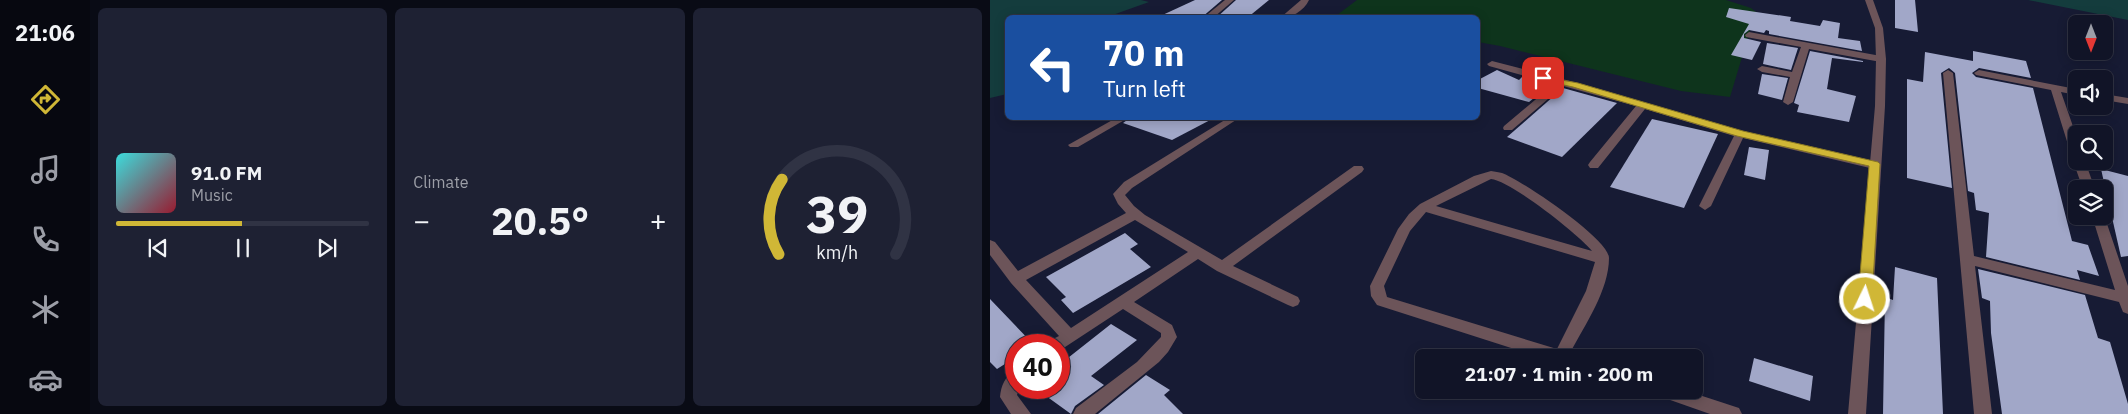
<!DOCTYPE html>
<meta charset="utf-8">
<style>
body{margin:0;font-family:"IBM Plex Sans",sans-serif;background:#1e2133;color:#f1f3f6;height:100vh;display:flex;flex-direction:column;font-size:19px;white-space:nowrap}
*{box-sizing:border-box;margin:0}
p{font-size:16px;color:#9c9ea7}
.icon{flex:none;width:28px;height:28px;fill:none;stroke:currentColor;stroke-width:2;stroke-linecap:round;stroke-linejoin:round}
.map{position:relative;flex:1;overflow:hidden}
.drawer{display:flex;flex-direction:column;gap:8px;padding:8px;background:#090b15;width:900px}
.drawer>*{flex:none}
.guide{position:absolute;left:15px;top:15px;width:475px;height:105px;border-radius:8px;box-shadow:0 2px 12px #0003,0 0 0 1px #303344;background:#1a4fa0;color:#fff;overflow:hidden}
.needle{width:32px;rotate:180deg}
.tools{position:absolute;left:1078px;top:15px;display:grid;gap:10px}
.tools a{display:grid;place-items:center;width:45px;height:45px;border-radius:8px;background:#111427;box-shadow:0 2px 12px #0003,0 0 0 1px #303344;font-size:25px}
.speed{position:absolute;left:15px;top:334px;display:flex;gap:10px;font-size:25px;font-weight:700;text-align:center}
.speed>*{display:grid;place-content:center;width:65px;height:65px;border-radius:50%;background:#111427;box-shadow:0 2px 12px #0003,0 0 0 1px #303344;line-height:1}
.speed .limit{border:8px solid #d22;background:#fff;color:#111}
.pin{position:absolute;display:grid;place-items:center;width:42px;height:42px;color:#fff;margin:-21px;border-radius:10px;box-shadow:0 2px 8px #0006}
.me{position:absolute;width:55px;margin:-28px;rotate:4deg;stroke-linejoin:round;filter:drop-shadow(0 0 4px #0008)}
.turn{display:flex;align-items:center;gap:18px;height:105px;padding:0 15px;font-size:22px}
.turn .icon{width:65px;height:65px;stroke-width:2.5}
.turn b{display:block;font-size:35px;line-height:42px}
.big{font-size:38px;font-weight:800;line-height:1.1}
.drawer .card{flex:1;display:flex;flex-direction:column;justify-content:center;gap:8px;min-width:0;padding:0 18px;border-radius:8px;background:#1e2133}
.drawer .dial{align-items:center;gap:0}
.dial svg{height:130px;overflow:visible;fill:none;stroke:#303344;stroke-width:7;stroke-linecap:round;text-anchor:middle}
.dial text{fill:#f1f3f6;stroke:none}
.song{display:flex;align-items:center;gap:15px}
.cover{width:60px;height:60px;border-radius:8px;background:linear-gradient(135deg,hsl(180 70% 55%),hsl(350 70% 35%))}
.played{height:5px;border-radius:2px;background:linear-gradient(90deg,#d0b736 50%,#303344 50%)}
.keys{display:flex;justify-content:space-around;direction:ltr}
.heat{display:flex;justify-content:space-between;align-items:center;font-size:28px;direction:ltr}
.drawer .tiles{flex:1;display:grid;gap:8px;grid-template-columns:repeat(3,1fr)}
.trip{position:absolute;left:425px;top:349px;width:288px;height:50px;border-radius:8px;background:#111427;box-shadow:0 2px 12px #0003,0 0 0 1px #303344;font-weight:800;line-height:50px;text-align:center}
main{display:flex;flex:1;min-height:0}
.menu{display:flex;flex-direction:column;width:90px;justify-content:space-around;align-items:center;background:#070810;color:#9c9ea7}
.menu .icon{width:35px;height:35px}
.menu .on{color:#d0b736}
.menu b{font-size:22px;color:#f1f3f6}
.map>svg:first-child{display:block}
</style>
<main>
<nav class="menu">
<b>21:06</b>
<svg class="icon on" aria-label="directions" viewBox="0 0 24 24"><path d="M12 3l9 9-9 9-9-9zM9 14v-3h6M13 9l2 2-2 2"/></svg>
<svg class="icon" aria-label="music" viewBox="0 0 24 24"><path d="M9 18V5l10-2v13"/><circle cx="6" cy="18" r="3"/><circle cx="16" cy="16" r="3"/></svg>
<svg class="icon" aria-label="phone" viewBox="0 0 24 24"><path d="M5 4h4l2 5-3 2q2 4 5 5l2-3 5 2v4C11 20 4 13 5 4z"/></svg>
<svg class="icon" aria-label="climate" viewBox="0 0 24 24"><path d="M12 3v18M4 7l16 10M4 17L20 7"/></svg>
<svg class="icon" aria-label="car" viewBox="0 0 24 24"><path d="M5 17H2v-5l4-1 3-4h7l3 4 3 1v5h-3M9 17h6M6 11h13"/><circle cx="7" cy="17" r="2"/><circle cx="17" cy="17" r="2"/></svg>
</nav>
<section class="drawer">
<div class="tiles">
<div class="card">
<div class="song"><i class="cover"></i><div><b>91.0 FM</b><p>Music</p></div></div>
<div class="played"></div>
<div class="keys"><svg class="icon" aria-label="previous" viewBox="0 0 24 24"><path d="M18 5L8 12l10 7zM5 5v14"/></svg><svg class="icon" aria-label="pause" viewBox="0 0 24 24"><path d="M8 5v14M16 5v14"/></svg><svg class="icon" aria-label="next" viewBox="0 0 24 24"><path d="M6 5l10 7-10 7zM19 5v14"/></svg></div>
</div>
<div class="card"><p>Climate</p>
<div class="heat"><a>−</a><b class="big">20.5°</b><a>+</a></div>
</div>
<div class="card dial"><svg viewBox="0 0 100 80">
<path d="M14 69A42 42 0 1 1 86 69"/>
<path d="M14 69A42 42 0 0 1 16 23" stroke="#d0b736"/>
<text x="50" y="56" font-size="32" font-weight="700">39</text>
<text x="50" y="72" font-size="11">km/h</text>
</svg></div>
</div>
</section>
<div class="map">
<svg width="1138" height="414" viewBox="0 0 1138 414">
<rect width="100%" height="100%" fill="#171b34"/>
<path fill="#0e341c" d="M367 0H736L761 8 770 15 762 24 740 97 691 91 510 46 488 42V18H343Z"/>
<g fill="#143c3d">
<path d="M0 0H151L159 2 117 17 18 18 17 94 0 98Z"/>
<path d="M1038 0H1138V20Z"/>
</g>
<g fill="#a1a7c8">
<path d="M205 0H232L211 18H166Z"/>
<path d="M246 0H279L257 18H226Z"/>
<path d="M905 0H925L928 32 905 28Z"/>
<path d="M739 8 801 17 800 21 830 26 833 20 850 23 848 38 870 41 872 51 779 34V31L776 30 774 33 759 30 754 34V38L771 42 762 60 741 55 759 24 736 17Z"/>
<path d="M777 43 808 48 801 70 773 64Z"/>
<path d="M820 51 873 61V62L842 58 837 89 866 96 859 122 807 112 809 105 804 103Z"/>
<path d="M983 51 1036 61 1041 78 989 68 982 73 986 77 1043 88 1082 241 1098 245 1109 276 1087 270 1090 280 996 257 999 213 986 210 984 193 978 191 965 73 959 68 951 73 962 188 917 178V79L933 82 935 52 983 61Z"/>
<path d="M507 70 529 80 532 77 560 85 539 102 488 88V80Z"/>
<path d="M772 74 798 78 792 100 768 94Z"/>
<path d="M573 88 627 103 572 157 517 137Z"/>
<path d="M140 118H224L182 140 133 123Z"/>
<path d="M662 119 728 134 694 208 620 187Z"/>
<path d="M759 147 779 150 775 180 754 175Z"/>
<path d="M1111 169 1138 176V256L1131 257Z"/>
<path d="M135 233 148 244 140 249 161 267 83 313 71 300 76 297 56 277Z"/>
<path d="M905 267 947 278 953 414H893L895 297 903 300Z"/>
<path d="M988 269 1095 295 1108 338 1120 342 1138 404V414H1012L1001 333 1000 301 992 298Z"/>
<path d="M0 299 44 345H26V357L7 369 0 362Z"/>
<path d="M121 324 147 340 101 376 114 385 85 406 81 414 45 388H69V365Z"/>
<path d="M764 358 823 376 820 401 759 381Z"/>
<path d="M156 375 180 390 174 395 193 414H108Z"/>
</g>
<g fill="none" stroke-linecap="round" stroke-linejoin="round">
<g fill="#6c5459" fill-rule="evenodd">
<path d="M235 0H244L223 18H213Z"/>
<path d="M311 0H319C314 11 301 18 290 18Z"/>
<path d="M759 32 891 56 896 59 891 62 819 49 803 102 798 105 793 102 800 77 772 72 767 69 772 66 802 72 811 47 756 37 755 35Z"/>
<path d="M502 61 588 83 753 131 884 161 890 165 884 169 753 138 721 206 715 210 709 206 744 136 655 109 608 168H600L598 165 600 162 646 106 573 86 522 130H514L513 128 514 126 564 84 499 66 497 64Z"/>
<path d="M958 70 963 73 984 256 1125 290 1102 216 1114 215 1138 286V314L1133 312 1129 302 985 266 1002 414H984L953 73Z"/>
<path d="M989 70 1086 89V95L1071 92 1086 135V154L1080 151 1061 90 986 75 984 73Z"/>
<path d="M1114 94 1138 98V104L1114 100Z"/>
<path d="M126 118H138L88 147H80L78 145Z"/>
<path d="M238 118H249L142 188 135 195 144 206 155 215 232 260 364 166H372L374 169 372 172 243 266 308 297 310 301 308 305 303 307 298 305 227 271 208 259 144 302 182 325 187 337 178 352 169 362 105 414H83L86 408 147 362 171 337V333L133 309 69 351V345H59L61 340 69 336 21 283 0 255V240L5 242 28 271 136 213 128 204 123 194 134 182ZM145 220 198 252 81 328 36 280Z"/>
<path d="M1086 158V161H1095L1105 189H1093L1083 161Z"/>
<path d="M501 171C505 172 509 172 512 173 531 180 619 239 619 258 619 290 595 325 580 353L583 358H552L387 305 381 296 380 286 408 229 419 214 430 204 484 176ZM501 179C521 181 589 235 602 251L446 206ZM436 212 605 262 596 291 567 349 397 297 394 286 420 231Z"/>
<path d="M26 371V388H29L27 395 41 414H21L10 397C11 386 15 375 26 371Z"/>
<path d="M664 390H694L749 408 752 414H720L666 395Z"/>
</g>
<path fill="#6c5459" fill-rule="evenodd" d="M875 0H883L893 28 896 59 895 106 876 414H858L885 106 886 59 885 28Z"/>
</g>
<path fill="#d0b736" stroke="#877723" d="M550 76 588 83 753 131 888 162 890 164 882 299 880 303 875 304 870 303 868 299 879 166 747 136 583 87 550 80Z"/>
</svg>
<div class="tools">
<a><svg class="needle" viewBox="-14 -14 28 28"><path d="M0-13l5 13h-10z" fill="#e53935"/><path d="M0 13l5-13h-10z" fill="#9c9ea7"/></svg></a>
<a><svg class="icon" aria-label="sound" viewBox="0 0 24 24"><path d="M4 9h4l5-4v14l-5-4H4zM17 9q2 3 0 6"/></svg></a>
<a><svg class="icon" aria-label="search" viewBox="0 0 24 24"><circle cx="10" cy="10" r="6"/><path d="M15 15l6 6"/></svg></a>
<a><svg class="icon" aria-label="layers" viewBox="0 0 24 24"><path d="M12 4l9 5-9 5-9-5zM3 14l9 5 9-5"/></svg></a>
</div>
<div class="speed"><div class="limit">40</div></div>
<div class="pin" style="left:553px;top:78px;background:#d93025"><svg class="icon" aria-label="arrive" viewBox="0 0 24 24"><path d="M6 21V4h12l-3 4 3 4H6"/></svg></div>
<svg class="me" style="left:875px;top:299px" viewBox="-20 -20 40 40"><circle r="17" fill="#d0b736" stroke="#fff" stroke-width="3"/><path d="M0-11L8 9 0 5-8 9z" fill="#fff"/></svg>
<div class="trip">21:07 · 1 min · 200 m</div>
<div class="guide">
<div class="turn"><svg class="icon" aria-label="left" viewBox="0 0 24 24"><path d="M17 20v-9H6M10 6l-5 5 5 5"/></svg><div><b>70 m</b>Turn left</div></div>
</div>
</div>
</main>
